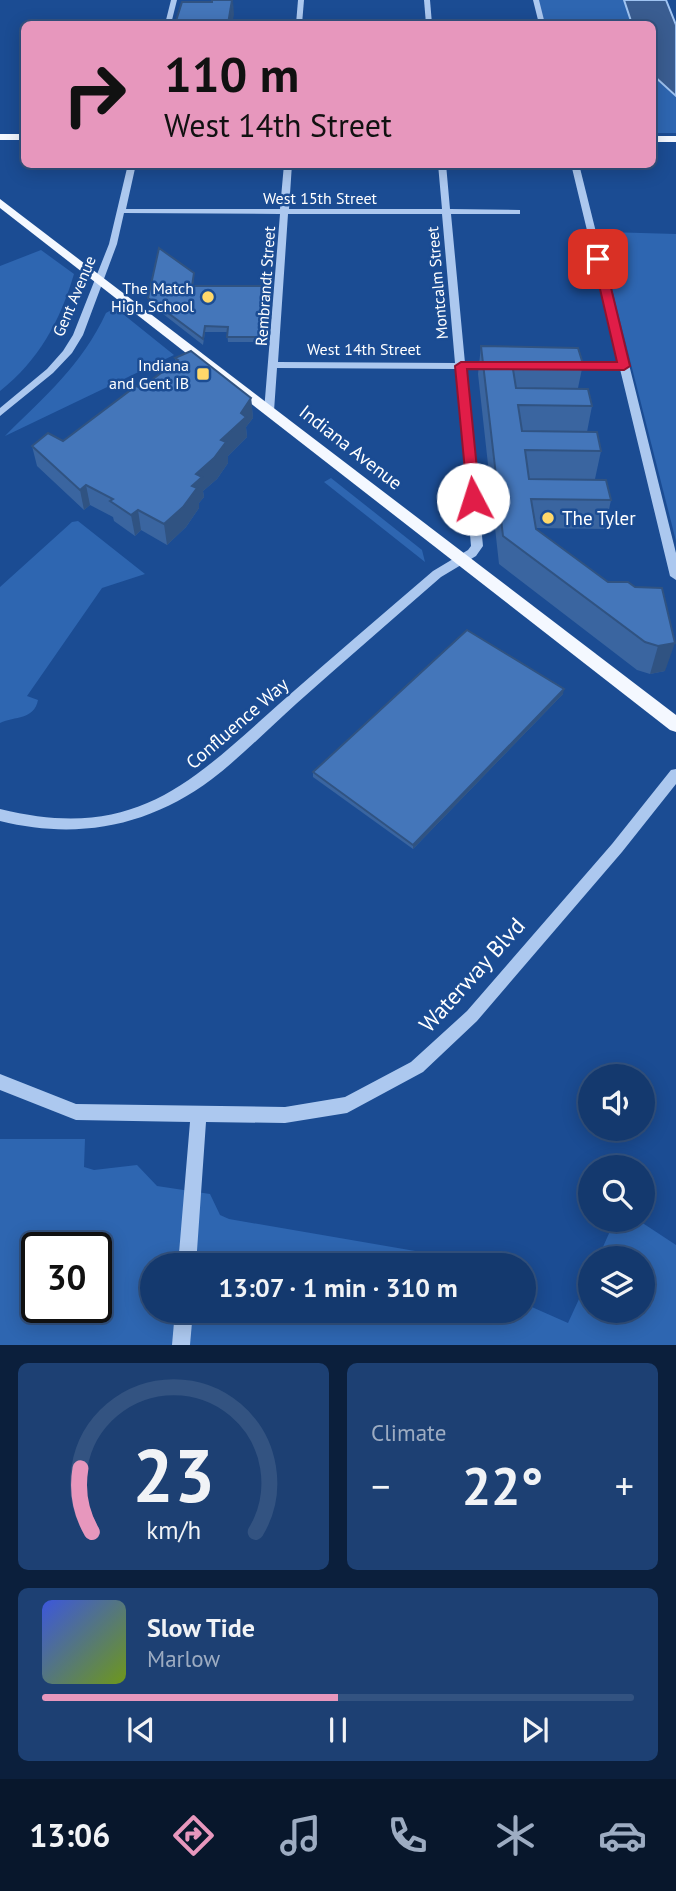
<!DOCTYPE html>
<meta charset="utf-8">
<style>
body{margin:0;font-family:"PT Sans",sans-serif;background:#1d4073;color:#f1f3f6;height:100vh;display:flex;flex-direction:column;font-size:26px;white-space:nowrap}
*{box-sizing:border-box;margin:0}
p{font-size:23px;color:#9dacc2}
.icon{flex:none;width:38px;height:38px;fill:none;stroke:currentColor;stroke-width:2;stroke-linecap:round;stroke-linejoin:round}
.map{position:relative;height:1345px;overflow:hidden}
.details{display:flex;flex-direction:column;gap:18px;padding:18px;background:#0b1f3c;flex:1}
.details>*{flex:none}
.top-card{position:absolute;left:21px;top:21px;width:635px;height:147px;border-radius:10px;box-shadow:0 4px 18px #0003,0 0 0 2px #335381;background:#e797bd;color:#111;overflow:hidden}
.controls{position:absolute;left:578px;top:1064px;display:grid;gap:14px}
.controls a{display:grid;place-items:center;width:77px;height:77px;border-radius:50%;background:#14396e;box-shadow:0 4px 18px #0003,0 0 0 2px #335381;font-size:35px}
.speed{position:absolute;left:21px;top:1232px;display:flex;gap:14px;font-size:35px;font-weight:700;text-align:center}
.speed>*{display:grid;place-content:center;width:91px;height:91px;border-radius:50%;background:#14396e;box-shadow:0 4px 18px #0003,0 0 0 2px #335381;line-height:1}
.speed .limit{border:4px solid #111;border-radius:10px;background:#fff;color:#111}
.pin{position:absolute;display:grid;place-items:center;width:60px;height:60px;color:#fff;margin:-30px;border-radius:14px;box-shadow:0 4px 10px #0006}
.me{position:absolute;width:77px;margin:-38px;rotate:355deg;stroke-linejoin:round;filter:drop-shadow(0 0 5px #0008)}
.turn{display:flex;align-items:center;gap:24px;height:147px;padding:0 28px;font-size:32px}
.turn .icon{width:91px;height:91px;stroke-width:2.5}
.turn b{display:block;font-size:49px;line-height:60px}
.big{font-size:52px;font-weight:700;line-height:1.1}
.details .tile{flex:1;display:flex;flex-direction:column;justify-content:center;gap:10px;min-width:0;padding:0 24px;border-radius:10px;background:#1d4073}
.details .dial{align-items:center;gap:0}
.dial svg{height:182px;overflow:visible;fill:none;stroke:#335381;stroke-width:7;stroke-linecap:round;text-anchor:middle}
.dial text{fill:#f1f3f6;stroke:none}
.song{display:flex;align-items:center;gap:21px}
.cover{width:84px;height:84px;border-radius:10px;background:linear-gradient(135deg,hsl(230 70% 55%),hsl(80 70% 35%))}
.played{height:7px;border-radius:4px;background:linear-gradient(90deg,#e797bd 50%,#335381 50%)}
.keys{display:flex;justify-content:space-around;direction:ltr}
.heat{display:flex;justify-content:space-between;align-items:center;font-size:38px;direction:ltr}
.details .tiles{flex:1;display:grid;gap:18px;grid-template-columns:1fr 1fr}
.tile:last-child{grid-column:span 2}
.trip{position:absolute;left:140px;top:1253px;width:396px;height:70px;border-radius:35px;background:#14396e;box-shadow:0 4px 18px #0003,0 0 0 2px #335381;font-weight:700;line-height:70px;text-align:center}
.dock{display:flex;height:112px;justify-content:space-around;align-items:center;background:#08172c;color:#9dacc2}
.dock .icon{width:49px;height:49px}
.dock .active{color:#e797bd}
.dock b{font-size:32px;color:#f1f3f6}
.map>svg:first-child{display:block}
</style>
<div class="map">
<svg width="676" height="1345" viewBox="0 0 676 1345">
<rect width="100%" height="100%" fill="#1b4c93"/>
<g fill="#2e66b1" fill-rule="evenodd">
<path d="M538 0H624L632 24H544Z"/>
<path d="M653 76 676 96V133H653Z"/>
<path d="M607 232 676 234V541L598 234Z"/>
<path d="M41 250 74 274C60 321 39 360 0 391V266Z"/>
<path d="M113 309 118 310 174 355 5 436C45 396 82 365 106 313Z"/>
<path d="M331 478 422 550 425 562 324 482Z"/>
<path d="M78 521 145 574 102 588 27 696 38 700C34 720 15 716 0 723V587L72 522Z"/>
<path d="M0 1139H85L84 1167 94 1170 137 1165 157 1186 210 1194 220 1215 229 1219 421 1252 439 1265H152V1311H500L505 1314 523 1311 525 1304 568 1323 590 1275V1311H642V1258H598L615 1220H638L676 1245V1345H0ZM37 1248H96V1307H37Z"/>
</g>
<path fill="#3a5d91" stroke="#9fc3f1" stroke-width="2" d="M624 0H666L676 25V96L653 75V24H632Z"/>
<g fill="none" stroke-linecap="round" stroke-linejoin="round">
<g fill="#acc8ef" fill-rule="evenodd">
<path d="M171 0H177L171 24H165Z"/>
<path d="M298 0H304L302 24H296Z"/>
<path d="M424 0H430L432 24H426Z"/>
<path d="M533 0H539L545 24H539Z"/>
<path d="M128 164H136L126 209H280L284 164H292L289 209H442L438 164H446L450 209 520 210V214H451L465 363H494L499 366 494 369H466L483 546 476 556 441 577C393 619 344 661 296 704 268 729 242 756 212 779 148 827 77 840 0 821V809C138 843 192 781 287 697 335 655 384 613 433 571L468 550 471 546 456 369 277 368 274 411 269 414 264 411 280 214 124 213 117 244 83 335 72 353 53 373 0 416V408L47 369 63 351 73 335 109 244ZM288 214H442L455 363 278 362Z"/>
<path d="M571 164H579L676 553V580L670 576 620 369H568L563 366 568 363H619Z"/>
<path d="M676 769V784L622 852 477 1021 423 1072 347 1113 285 1123 206 1122 196 1265H178L190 1122 76 1120 0 1090V1074L76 1104 285 1107 345 1097 411 1062 467 1011 612 844 671 770Z"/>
<path d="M175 1311H193L190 1345H172Z"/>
</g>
<g fill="#f4f8ff" fill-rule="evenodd">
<rect x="0" y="134" width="24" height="6"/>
<rect x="653" y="136" width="23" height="6"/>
<path d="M0 199 676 715V732L670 730 0 208Z"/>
</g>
</g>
<g fill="#3a65a0">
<path d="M194 273 193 286 266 291 259 342H228L227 332H205L203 345 149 303 148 298Z"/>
<path d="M481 346 583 364 578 388 592 406 587 432 601 451 595 479 611 500 605 529 536 528V529L608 582 635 587 662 588 665 671 650 674 637 670 499 564 478 374Z"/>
<path d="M175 358 251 398 253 418 246 427 247 437 228 456V463L217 479 203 491 204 497 199 503V508L186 527 167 545 141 530 135 536 114 521 113 517 90 505 84 510 37 466 32 446 63 441 141 388 176 362Z"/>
<path d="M563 694 413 849 313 777V772Z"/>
</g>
<g fill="#305382">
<path d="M233 0 234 15 232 24H228Z"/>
<path d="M266 286V291L259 342V337Z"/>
<path d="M251 398 253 418 246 427 247 437 228 456V463L217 479 203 491 204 497 199 503V508L186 527 167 545 164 524 192 486 196 474Z"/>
<path d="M86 485 90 505 84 510 80 490Z"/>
<path d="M138 510 141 530 135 536 131 515Z"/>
<path d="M675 643 665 671 650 674 658 646Z"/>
<path d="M564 689 563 694 413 849V845Z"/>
</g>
<g fill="#4476ba" stroke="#305382" stroke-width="2">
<path d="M212 0H232L228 24H175L182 2H212Z"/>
<path d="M159 248 194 273 192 286H266L259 337H227L228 327 205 326 203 339 148 298Z"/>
<path d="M481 346 578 348 583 364 512 363 516 388 588 389 592 406 518 405 522 431 597 432 601 451 525 450 529 479 606 480 611 500 531 499 536 529 608 582H628L635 587 662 588 675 643 658 646 645 642 503 536Z"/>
<path d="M191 351 251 398 241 413 246 417 221 440 226 442 214 458 196 474 202 477 192 486 197 488 183 507 164 524 138 510 131 515 110 501 113 499 86 485 80 490 32 446 48 433 63 441 136 386 141 388 178 360 175 358Z"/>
<path d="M467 630 564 689 413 845 313 772Z"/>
</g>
<path fill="#e11d48" stroke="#92132f" stroke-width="2" d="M598 256 604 259 630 366 624 370 467 369 480 499 478 502H468L455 366 461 362H617L593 259Z"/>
<g fill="#ffd86a" stroke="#1b4c93" stroke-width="2.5">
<circle cx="208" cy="297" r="7"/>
<rect x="196" y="367" width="14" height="14" rx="3.5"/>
<circle cx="548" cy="518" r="7"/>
</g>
<g text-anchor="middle" stroke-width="5" stroke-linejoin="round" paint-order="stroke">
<g font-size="16" fill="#fff" stroke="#1b4c93">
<text x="320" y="204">West 15th Street</text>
<text transform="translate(437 283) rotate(-95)" y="6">Montcalm Street</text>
<text transform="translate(265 286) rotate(-86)" y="6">Rembrandt Street</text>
<text transform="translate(74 296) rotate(-67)" y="6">Gent Avenue</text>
<text x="364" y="355">West 14th Street</text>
</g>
<g font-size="16" fill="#fff" stroke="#1b4c93" text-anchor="end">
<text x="194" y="294">The Match<tspan x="194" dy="18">High School</tspan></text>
<text x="189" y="371">Indiana<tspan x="189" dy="18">and Gent IB</tspan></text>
</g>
<g font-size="19" fill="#fff" stroke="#1b4c93">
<text transform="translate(351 447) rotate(38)" y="7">Indiana Avenue</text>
<text transform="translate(237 723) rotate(-41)" y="7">Confluence Way</text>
</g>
<g font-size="19" fill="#fff" stroke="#1b4c93" text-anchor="start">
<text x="562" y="525">The Tyler</text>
</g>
<g font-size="23" fill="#fff" stroke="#1b4c93">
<text transform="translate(472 975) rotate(-48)" y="8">Waterway Blvd</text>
</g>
</g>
</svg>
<div class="controls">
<a><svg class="icon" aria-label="sound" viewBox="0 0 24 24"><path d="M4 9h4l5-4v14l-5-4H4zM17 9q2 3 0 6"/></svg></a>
<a><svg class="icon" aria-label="search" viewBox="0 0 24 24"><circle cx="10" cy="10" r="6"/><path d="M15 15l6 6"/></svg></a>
<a><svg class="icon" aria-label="layers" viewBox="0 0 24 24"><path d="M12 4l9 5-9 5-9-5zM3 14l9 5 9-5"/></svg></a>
</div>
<div class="speed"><div class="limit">30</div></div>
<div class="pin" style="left:598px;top:259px;background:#d93025"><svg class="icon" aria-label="arrive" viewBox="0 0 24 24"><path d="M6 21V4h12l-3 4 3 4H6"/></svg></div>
<svg class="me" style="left:473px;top:499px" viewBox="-20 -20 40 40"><circle r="19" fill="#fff"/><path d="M0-13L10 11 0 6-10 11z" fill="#e11d48"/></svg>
<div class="trip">13:07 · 1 min · 310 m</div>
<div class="top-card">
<div class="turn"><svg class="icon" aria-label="right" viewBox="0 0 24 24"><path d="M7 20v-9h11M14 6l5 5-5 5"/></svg><div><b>110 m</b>West 14th Street</div></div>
</div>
</div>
<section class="details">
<div class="tiles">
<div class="tile dial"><svg viewBox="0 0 100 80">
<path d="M14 69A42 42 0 1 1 86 69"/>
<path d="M14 69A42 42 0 0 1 9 41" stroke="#e797bd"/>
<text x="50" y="56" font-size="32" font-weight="700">23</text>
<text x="50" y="72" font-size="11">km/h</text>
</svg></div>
<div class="tile"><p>Climate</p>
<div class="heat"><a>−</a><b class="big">22°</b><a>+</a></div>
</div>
<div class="tile">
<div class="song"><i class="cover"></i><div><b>Slow Tide</b><p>Marlow</p></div></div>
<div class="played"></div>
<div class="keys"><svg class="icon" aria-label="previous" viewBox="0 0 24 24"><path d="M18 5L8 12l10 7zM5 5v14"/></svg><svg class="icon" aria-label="pause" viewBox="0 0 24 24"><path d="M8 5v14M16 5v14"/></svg><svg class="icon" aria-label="next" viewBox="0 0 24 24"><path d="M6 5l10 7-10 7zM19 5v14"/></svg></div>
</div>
</div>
</section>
<nav class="dock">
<b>13:06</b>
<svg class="icon active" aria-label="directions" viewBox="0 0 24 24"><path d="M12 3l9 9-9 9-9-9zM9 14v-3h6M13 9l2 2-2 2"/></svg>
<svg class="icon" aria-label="music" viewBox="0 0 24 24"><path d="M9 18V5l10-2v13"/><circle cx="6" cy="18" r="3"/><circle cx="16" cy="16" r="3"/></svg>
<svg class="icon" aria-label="phone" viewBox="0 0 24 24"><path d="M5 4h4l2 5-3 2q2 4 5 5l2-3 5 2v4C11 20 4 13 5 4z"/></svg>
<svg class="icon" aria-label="climate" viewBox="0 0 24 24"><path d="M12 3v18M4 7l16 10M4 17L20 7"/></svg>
<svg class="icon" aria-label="car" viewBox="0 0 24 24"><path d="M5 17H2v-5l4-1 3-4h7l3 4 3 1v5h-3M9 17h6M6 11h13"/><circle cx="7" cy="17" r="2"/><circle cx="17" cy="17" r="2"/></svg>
</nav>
